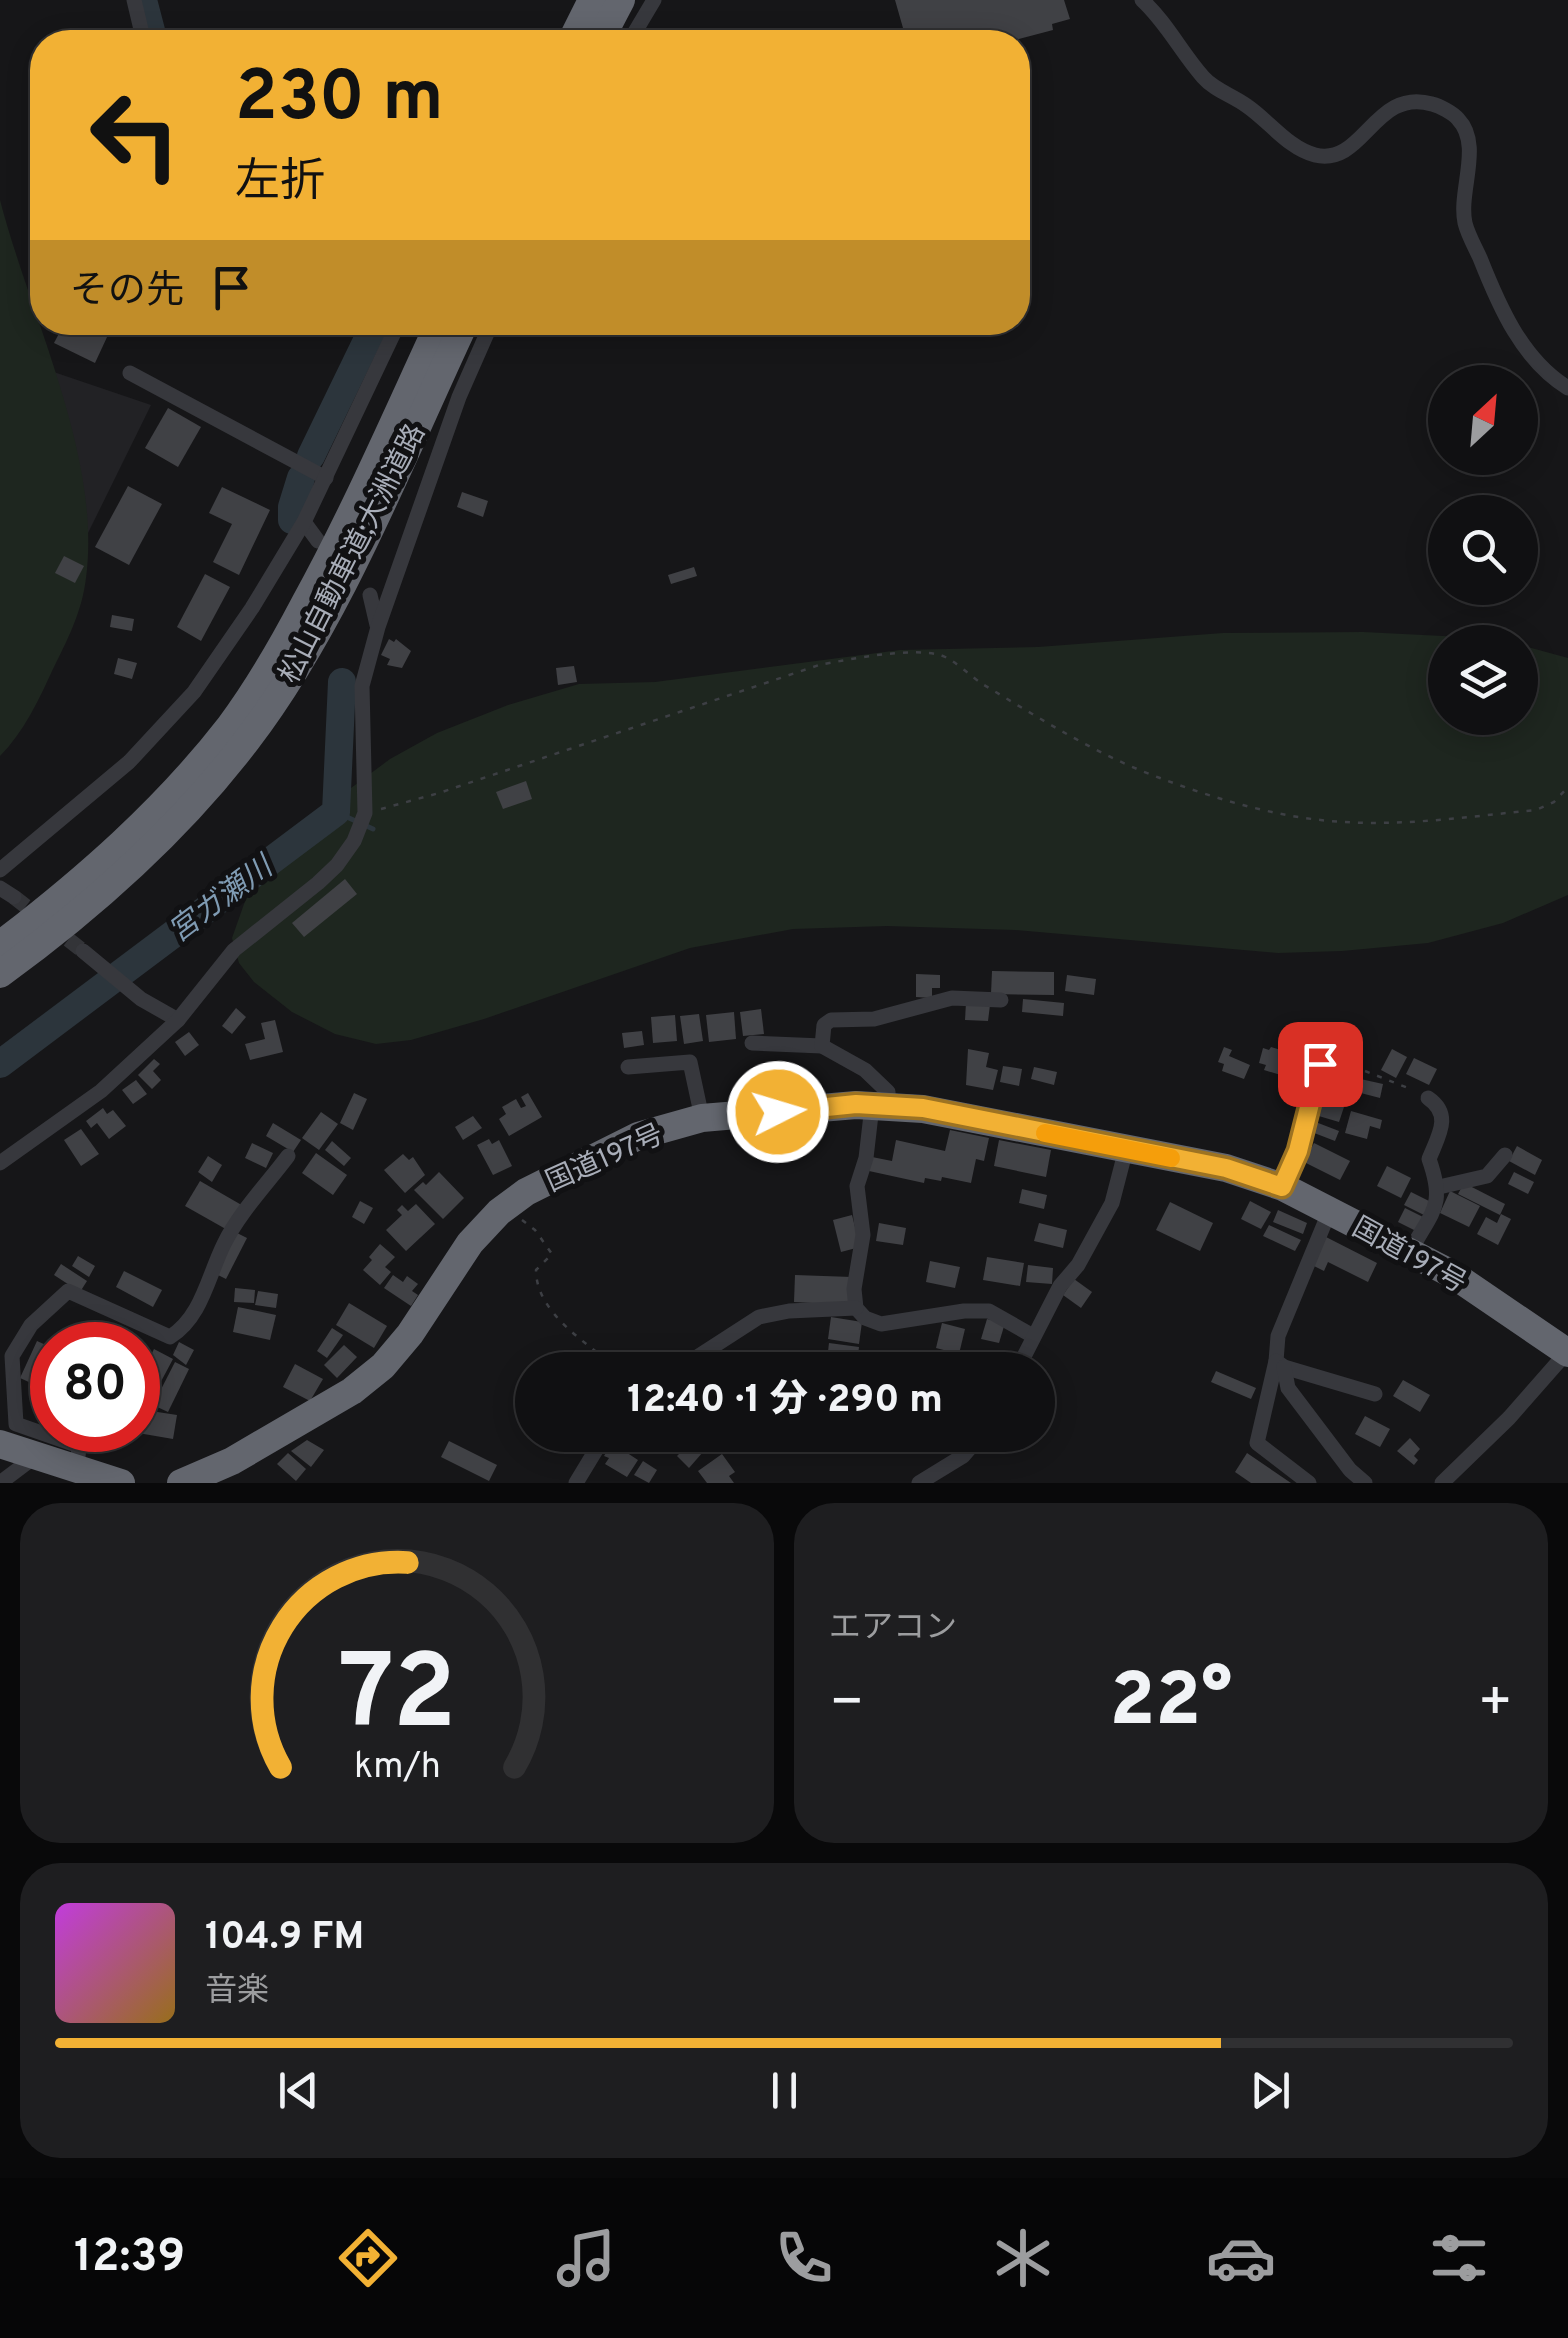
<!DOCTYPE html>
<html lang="ja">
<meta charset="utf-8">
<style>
body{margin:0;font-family:Overpass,"Noto Sans JP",sans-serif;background:#1e1e20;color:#f1f3f6;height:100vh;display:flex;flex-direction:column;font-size:38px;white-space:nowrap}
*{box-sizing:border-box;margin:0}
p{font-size:32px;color:#9c9d9f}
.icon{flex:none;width:55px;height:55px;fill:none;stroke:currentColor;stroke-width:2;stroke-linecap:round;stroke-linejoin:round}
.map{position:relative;height:1483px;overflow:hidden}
.details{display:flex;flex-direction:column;gap:20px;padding:20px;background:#09090a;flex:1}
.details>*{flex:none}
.hud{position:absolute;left:30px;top:30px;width:1000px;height:305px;border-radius:40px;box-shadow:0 5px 25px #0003,0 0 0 2px #303032;background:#f2b134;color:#111;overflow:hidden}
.needle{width:65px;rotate:26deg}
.buttons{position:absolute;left:1428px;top:365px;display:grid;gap:20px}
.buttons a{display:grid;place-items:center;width:110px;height:110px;border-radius:50%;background:#101012;box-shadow:0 5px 25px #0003,0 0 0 2px #303032;font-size:50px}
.speed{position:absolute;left:30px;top:1322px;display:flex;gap:20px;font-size:50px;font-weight:700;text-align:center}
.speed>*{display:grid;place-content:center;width:130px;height:130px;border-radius:50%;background:#101012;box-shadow:0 5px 25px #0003,0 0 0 2px #303032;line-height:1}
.speed .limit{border:15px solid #d22;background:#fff;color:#111}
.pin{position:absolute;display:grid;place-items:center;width:85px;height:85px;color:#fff;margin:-42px;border-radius:20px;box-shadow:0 5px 15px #0006}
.me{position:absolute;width:110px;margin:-55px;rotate:85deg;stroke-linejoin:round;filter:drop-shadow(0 0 8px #0008)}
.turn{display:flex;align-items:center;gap:35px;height:210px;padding:0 40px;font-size:45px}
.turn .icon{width:130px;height:130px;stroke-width:2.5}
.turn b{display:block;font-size:70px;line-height:85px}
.then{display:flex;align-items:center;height:95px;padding:0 40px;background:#0003;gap:20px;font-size:38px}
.big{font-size:75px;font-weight:800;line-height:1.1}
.details .widget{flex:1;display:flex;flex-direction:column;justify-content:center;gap:15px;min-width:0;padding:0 35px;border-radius:40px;background:#1e1e20}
.details .dial{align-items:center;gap:0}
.dial svg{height:260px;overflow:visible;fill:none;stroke:#303032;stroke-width:7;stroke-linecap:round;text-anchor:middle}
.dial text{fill:#f1f3f6;stroke:none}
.song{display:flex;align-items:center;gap:30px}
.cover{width:120px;height:120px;border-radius:15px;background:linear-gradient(135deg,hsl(290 70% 55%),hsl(40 70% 35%))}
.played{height:10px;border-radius:5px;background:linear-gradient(90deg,#f2b134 80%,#303032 80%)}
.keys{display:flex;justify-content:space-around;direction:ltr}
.heat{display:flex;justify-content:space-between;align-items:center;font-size:55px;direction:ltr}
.details .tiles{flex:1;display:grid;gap:20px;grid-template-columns:1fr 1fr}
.widget:last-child{grid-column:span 2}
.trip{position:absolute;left:515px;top:1352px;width:540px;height:100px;border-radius:50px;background:#101012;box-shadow:0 5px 25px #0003,0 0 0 2px #303032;font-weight:800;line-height:100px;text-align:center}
.tabs{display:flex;height:160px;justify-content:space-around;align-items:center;background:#060607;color:#9c9d9f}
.tabs .icon{width:70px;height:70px}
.tabs .active{color:#f2b134}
.tabs b{font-size:45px;color:#f1f3f6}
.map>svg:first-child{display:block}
</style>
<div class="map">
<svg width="1568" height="1483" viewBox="0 0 1568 1483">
<rect width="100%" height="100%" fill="#161618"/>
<path fill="#222225" d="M39 367 151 405 56 598 0 449Z"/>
<g fill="#1e261f">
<path d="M0 200C30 316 102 457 86 578 82 612 67 641 52 671 39 700 23 733 0 756Z"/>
<path d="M1363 632 1483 638 1506 642H1445V718H1520V645L1568 658V895L1503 923 1428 943 1342 951 1278 953 1015 930 887 926 793 929 690 948 484 1019 411 1040 376 1044 335 1034 292 1012 254 982 239 963 232 938 250 887 284 845 343 794 390 759 437 733 508 705 579 684 655 682 900 650 1038 647 1223 633Z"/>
</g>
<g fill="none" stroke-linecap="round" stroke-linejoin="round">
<path stroke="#2c353c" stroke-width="5" d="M336 812 373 829"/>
<g stroke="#2c353c" stroke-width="28">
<path d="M143 0 154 42"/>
<path d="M311 456 376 322"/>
<path d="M292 520V507L301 478"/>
<path d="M0 1064 336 812 342 682"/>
</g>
</g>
<g fill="#404145">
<path d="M895 0H1064L1070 19 1052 24 1053 30 1007 42H907Z"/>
<path d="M65 322H114L95 363 54 343Z"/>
<path d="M168 408 201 427 178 467 145 448Z"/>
<path d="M128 486 162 504 129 565 95 547Z"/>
<path d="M222 487 270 510 239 575 213 562 232 524 209 513Z"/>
<path d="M462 492 488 501 483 517 457 507Z"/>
<path d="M64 556 84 566 75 583 55 573Z"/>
<path d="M694 567 697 576 671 584 668 575Z"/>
<path d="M205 574 230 587 201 641 177 627Z"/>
<path d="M112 615 134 619 132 631 110 627Z"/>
<path d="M389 639 394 642 396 639 411 651 402 668 387 665 390 659 381 655Z"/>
<path d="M118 658 137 663 132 679 114 674Z"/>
<path d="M574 666 577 682 558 685 556 668Z"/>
<path d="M526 781 532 799 503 809 496 792Z"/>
<path d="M345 879 357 894 304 937 292 923Z"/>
<path d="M992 971 1054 972V995L991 994Z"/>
<path d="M916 974 940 975V988H932V998L916 997Z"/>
<path d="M1067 975 1096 979 1094 995 1065 991Z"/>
<path d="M1023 999 1064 1003 1063 1016 1022 1012Z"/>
<path d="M966 1003 990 1005 988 1021 965 1020Z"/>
<path d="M236 1008 246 1017 232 1034 222 1026Z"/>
<path d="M761 1009 764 1034 743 1036 740 1012Z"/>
<path d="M734 1012 736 1039 709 1042 706 1015Z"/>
<path d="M699 1014 703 1041 684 1044 680 1016Z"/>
<path d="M675 1015 677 1041 653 1043 651 1017Z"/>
<path d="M275 1020 283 1052 250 1060 245 1044 265 1039 261 1023Z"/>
<path d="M642 1031 644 1045 624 1048 622 1033Z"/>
<path d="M189 1032 199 1045 185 1056 175 1042Z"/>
<path d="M1224 1047 1232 1050 1229 1056 1250 1065 1244 1079 1222 1071 1224 1064 1218 1062Z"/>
<path d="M1271 1047 1304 1057 1297 1080 1264 1070 1266 1065 1259 1063 1263 1048 1269 1050Z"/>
<path d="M968 1049 989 1053 986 1067 998 1070 993 1090 966 1085Z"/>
<path d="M1392 1049 1407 1057 1396 1078 1381 1070Z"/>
<path d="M1414 1058 1437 1069 1429 1085 1406 1074Z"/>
<path d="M154 1059 160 1064 153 1071 161 1080 152 1089 138 1075Z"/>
<path d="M1003 1066 1022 1069 1019 1086 1000 1082Z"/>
<path d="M1034 1067 1057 1072 1054 1085 1031 1079Z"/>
<path d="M1323 1074 1345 1077 1343 1087 1339 1086V1092L1321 1090Z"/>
<path d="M1356 1078 1383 1084 1380 1098 1353 1091Z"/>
<path d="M136 1080 147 1094 133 1104 122 1090Z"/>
<path d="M354 1093 367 1099 353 1130 340 1123Z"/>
<path d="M528 1093 542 1117 509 1136 499 1119 506 1114 502 1107 516 1099 521 1108 526 1106 521 1097Z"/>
<path d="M1316 1099 1344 1107 1339 1122 1312 1114Z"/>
<path d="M103 1108 107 1114 113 1110 126 1126 109 1139 97 1123 91 1128 86 1121Z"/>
<path d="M1351 1111 1382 1120 1380 1129 1370 1126 1367 1139 1345 1133Z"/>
<path d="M321 1112 338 1124 319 1150 302 1138Z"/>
<path d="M473 1116 482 1128 463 1140 455 1127Z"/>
<path d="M1313 1121 1339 1131 1335 1141 1309 1131Z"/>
<path d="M273 1123 301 1140 293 1152 266 1136Z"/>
<path d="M81 1129 99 1154 81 1166 64 1140Z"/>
<path d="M950 1130 989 1138 984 1161 976 1159 971 1183 942 1177 941 1181 925 1178 924 1183 869 1171 872 1157 892 1161 896 1140 945 1151Z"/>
<path d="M489 1139 492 1144 499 1140 512 1166 493 1175 477 1145Z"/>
<path d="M999 1140 1051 1150 1046 1177 994 1166Z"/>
<path d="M332 1141 351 1158 344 1166 325 1150Z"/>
<path d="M252 1143 273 1153 266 1168 245 1158Z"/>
<path d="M1314 1143 1350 1161 1340 1180 1304 1162Z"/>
<path d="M1517 1146 1542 1160 1535 1175 1509 1161Z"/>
<path d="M316 1153 347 1175 333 1195 302 1173Z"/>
<path d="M403 1154 409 1160 413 1157 425 1175 405 1193 384 1170Z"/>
<path d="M208 1156 222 1165 212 1182 198 1172Z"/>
<path d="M1387 1166 1411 1178 1401 1198 1377 1186Z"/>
<path d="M439 1172 464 1198 443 1219 414 1190 423 1182 426 1185Z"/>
<path d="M1514 1172 1534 1182 1528 1194 1508 1184Z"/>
<path d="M200 1181 245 1207 231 1232 185 1206Z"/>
<path d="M1464 1183 1505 1204 1500 1215 1458 1194Z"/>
<path d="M1022 1189 1047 1195 1044 1209 1019 1203Z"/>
<path d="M1450 1191 1480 1206 1469 1227 1440 1213Z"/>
<path d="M1411 1192 1433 1203 1426 1216 1404 1205Z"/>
<path d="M360 1201 373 1208 364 1224 352 1217Z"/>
<path d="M1250 1201 1271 1212 1261 1229 1241 1219Z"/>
<path d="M1170 1202 1213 1223 1200 1251 1156 1230Z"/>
<path d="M416 1204 435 1224 406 1251 386 1230 402 1215 397 1210 402 1205 408 1211Z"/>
<path d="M1405 1208 1423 1217 1416 1231 1398 1222Z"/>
<path d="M1278 1210 1307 1223 1303 1234 1273 1222Z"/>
<path d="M1501 1214 1511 1219 1498 1245 1477 1234 1486 1217 1497 1223Z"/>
<path d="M852 1215 860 1247 841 1252 833 1220Z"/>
<path d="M879 1223 906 1228 903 1245 876 1241Z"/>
<path d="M1039 1223 1067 1230 1063 1248 1034 1241Z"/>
<path d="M1269 1225 1301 1240 1295 1251 1263 1236Z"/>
<path d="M237 1233 247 1238 226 1279 216 1274Z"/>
<path d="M1326 1237 1377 1263 1368 1282 1328 1262 1324 1271 1312 1265Z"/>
<path d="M380 1244 395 1257 385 1267 391 1272 380 1285 363 1270 372 1260 369 1257Z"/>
<path d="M78 1256 95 1266 89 1277 72 1266Z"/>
<path d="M987 1257 1024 1263 1020 1286 983 1280Z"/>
<path d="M930 1261 960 1267 955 1288 926 1282Z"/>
<path d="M61 1264 87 1281 80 1292 54 1275Z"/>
<path d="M1028 1265 1053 1268 1052 1284 1026 1282Z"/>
<path d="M124 1271 162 1290 153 1307 116 1287Z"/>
<path d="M393 1275 403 1282 407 1276 418 1284 412 1291 418 1295 411 1306 384 1288Z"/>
<path d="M795 1275 852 1277 850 1305 794 1302Z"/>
<path d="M1074 1279 1092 1292 1081 1308 1063 1295Z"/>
<path d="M235 1288 255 1290 254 1303 234 1302Z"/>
<path d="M258 1291 278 1294 276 1308 255 1305Z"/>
<path d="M349 1303 387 1326 374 1348 336 1325Z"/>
<path d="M238 1307 276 1315 270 1340 233 1332Z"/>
<path d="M831 1317 862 1322 859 1344 828 1339Z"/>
<path d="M987 1319 1005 1323 999 1343 981 1339Z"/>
<path d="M942 1323 965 1329 959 1354 936 1348Z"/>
<path d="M332 1328 343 1335 327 1358 317 1351Z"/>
<path d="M52 1337 67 1345H52V1390L46 1388 52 1374 49 1372 42 1388 20 1378 37 1341 48 1346Z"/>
<path d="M179 1342 194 1350 186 1365 173 1355Z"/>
<path d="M829 1343 859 1347 857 1364 827 1360Z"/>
<path d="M344 1345 357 1357 337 1378 324 1365Z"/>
<path d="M154 1349 173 1359 149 1404 138 1398V1382Z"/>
<path d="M175 1362 189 1369 168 1412 153 1405Z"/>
<path d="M295 1364 323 1379 310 1401 283 1387Z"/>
<path d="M1216 1371 1256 1388 1251 1399 1211 1382Z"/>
<path d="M1403 1380 1430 1395 1420 1412 1393 1396Z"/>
<path d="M138 1409 177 1415 173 1439 138 1433Z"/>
<path d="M1365 1416 1390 1429 1380 1447 1355 1434Z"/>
<path d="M658 1435H692L678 1452Z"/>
<path d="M1410 1438 1420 1449 1414 1456 1418 1460 1414 1465 1397 1451Z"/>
<path d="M307 1440 324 1450 311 1467 291 1451Z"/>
<path d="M449 1441 497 1465 489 1481 441 1457Z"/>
<path d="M692 1441 703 1452 689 1468 677 1456Z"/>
<path d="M612 1443 638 1460 627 1477 605 1464 609 1458 604 1456Z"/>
<path d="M288 1453 306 1469 296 1481 277 1464Z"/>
<path d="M1247 1453 1291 1483H1251L1235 1472Z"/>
<path d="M722 1454 735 1472 729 1476 734 1483H707L698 1471Z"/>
<path d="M643 1461 657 1470 649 1483 634 1475Z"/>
</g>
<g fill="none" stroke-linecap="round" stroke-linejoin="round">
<path stroke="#333438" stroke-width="15" stroke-dasharray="15 8" stroke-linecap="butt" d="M14 897 83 951"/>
<g stroke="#3d3f44" stroke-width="2.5" stroke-dasharray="5 8" stroke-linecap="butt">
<path d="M381 809 439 793 819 665C851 659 909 647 940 655 954 659 971 677 984 685 1041 719 1097 755 1160 778 1218 800 1283 819 1345 822 1408 826 1473 816 1536 810L1554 802 1568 787"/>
<path d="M1365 1071 1413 1090"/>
<path d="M522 1220 535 1230 552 1254 536 1270C536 1314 589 1344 619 1370"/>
</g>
<g stroke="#37383d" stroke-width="15">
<path d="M134 0 144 42"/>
<path d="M1142 0C1167 23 1181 52 1203 77 1214 90 1234 96 1247 106 1269 121 1288 148 1315 155 1364 167 1374 87 1432 104 1440 106 1453 113 1458 119 1483 145 1458 191 1465 223 1468 235 1475 247 1480 258 1499 306 1522 360 1568 388"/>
<path d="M629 42 654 0"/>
<path d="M130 373 326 478"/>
<path d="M304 522 318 541"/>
<path d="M370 595 377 625"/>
<path d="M0 870 129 762 194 692 252 608 304 522 399 322"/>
<path d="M0 888 14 897"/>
<path d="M83 951 141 999 178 1020"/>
<path d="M752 1043 822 1046"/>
<path d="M628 1067 690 1062 702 1118"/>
<path d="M872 1106 866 1158 857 1186 863 1235 854 1289 856 1308 865 1318 881 1324 964 1311H989L1033 1336"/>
<path d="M889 1107 888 1092 865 1070 822 1046 824 1025 831 1020 874 1019 952 998 1001 1000"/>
<path d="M0 1163 101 1091 178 1020 234 950 318 883 337 865 354 841 365 813 362 686 378 627 459 397 492 322"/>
<path d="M1283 1187 1299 1151 1320 1064 1349 1065"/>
<path d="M1439 1187 1487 1176 1505 1155"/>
<path d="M1330 1210 1278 1336 1276 1361 1284 1367 1375 1394"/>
<path d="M1410 1252C1432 1210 1446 1207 1429 1159 1438 1136 1453 1115 1428 1098"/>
<path d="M1276 1361 1257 1443 1309 1483"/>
<path d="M1284 1367 1288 1388 1350 1470 1365 1483"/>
<path d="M677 1370 759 1317 789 1311 856 1308"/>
<path d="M1017 1370 1060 1286 1078 1265 1112 1203 1126 1149"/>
<path d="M77 1468 79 1446 16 1424 12 1356 31 1325 68 1291 170 1337C202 1317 208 1276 224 1244 239 1213 267 1184 288 1156"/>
<path d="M0 1483 37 1455"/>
<path d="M576 1483 605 1435"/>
<path d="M919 1483 963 1456 981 1435"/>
<path d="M1442 1483 1509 1418 1567 1352"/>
</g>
<g stroke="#63666e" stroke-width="28">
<path d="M571 42 592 0"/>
<path d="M599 42 621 0"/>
<path d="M0 945C85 880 165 810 230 726 259 687 283 645 305 603 355 512 396 417 440 322"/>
<path d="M0 974C92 907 178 831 247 740 338 621 401 458 465 322"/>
<path d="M0 1444 121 1483"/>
<path d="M181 1483 232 1461 352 1391 383 1366 410 1334 470 1243 499 1212 526 1192 638 1136 702 1118 856 1105 923 1109 1226 1168 1283 1187 1452 1274 1568 1353"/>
</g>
</g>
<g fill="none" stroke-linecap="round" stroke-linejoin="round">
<defs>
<path id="route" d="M778 1112 856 1104 923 1108 1226 1168 1282 1187 1298 1151 1320 1064"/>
</defs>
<use href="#route" stroke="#9d7322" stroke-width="25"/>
<use href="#route" stroke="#f2b134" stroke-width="18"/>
<path stroke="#f59e0b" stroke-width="18" d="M1045 1133 1171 1158"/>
</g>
<g text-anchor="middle" stroke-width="10" stroke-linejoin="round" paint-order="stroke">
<g font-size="28" fill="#a8adb8" stroke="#111113">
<text transform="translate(351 553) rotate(-63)" y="10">松山自動車道;大洲道路</text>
<text transform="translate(604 1157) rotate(-24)" y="10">国道197号</text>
<text transform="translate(1410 1254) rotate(29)" y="10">国道197号</text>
</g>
<g font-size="30" font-style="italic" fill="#7f9bb3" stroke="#111113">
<text transform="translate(220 899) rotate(-37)" y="10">宮ガ瀬川</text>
</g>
</g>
</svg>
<div class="buttons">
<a><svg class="needle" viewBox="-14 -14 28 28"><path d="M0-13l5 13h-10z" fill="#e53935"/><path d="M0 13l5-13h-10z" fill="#9c9d9f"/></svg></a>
<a><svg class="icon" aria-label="search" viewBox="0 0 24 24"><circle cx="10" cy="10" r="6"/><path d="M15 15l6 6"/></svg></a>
<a><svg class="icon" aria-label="layers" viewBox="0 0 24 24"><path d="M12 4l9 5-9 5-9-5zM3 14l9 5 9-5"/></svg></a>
</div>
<div class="speed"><div class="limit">80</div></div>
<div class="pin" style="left:1320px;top:1064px;background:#d93025"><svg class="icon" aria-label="arrive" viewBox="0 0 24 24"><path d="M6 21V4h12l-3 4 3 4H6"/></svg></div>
<svg class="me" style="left:778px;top:1112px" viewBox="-20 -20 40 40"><circle r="17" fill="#f2b134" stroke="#fff" stroke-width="3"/><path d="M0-11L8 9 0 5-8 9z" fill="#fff"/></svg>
<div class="trip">12:40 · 1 分 · 290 m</div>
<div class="hud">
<div class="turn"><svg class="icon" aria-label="left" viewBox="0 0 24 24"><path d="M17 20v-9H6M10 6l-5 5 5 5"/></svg><div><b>230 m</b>左折</div></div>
<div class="then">その先<svg class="icon" aria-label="arrive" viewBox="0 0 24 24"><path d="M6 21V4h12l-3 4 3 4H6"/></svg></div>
</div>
</div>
<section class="details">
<div class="tiles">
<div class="widget dial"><svg viewBox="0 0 100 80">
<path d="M14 69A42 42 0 1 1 86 69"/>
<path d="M14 69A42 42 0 0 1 53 6" stroke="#f2b134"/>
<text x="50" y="56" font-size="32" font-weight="700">72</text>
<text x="50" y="72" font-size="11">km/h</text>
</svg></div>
<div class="widget"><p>エアコン</p>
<div class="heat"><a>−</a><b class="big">22°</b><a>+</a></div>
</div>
<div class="widget">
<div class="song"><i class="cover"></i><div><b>104.9 FM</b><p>音楽</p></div></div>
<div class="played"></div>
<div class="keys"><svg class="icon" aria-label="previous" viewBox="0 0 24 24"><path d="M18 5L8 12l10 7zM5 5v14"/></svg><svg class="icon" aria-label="pause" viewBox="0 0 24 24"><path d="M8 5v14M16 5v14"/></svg><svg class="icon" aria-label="next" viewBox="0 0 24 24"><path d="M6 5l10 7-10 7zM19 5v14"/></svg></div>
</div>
</div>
</section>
<nav class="tabs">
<b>12:39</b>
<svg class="icon active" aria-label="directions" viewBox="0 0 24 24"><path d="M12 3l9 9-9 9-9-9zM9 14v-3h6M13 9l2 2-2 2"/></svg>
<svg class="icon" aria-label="music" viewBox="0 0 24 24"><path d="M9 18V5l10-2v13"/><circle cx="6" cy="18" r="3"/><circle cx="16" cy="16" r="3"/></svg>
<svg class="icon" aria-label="phone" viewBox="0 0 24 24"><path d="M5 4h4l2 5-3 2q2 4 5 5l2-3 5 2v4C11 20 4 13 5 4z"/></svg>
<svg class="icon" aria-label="climate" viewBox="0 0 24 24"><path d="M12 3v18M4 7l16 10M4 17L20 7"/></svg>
<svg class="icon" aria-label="car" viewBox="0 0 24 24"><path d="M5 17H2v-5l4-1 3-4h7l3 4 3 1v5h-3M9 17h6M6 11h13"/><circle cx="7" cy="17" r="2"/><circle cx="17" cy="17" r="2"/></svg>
<svg class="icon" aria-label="filters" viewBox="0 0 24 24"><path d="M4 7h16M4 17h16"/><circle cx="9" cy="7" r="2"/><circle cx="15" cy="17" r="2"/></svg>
</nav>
